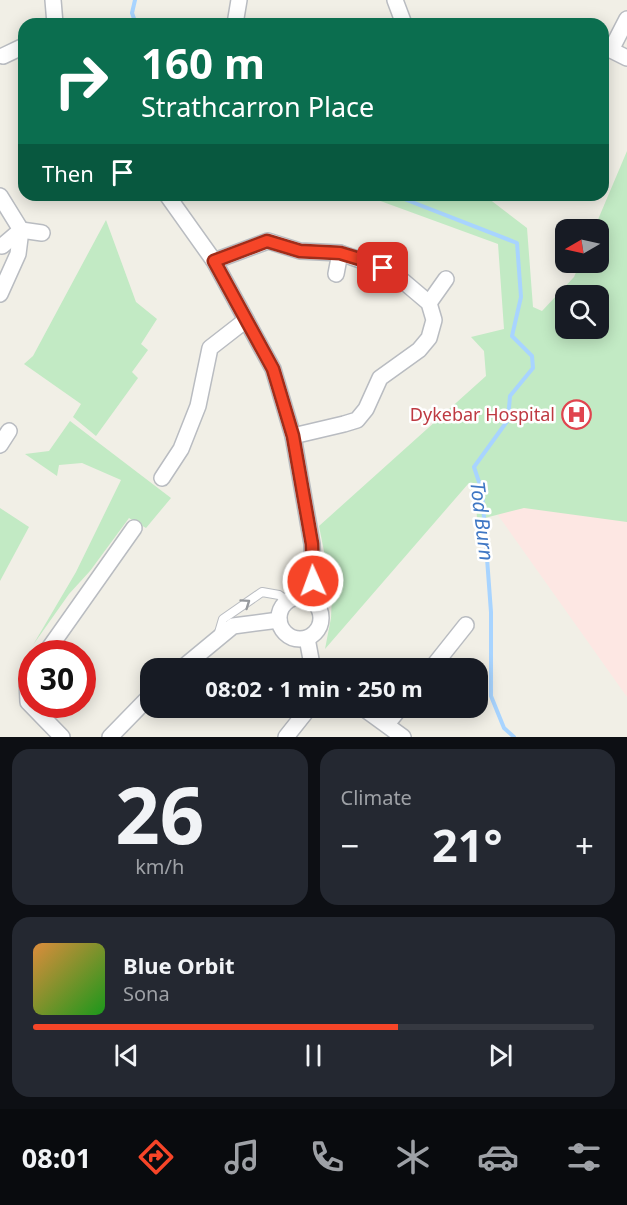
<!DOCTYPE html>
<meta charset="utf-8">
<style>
body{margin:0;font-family:"Noto Sans",sans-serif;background:#242831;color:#f1f3f6;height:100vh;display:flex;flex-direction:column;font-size:22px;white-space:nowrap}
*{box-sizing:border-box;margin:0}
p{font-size:20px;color:#9ea1a6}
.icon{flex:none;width:33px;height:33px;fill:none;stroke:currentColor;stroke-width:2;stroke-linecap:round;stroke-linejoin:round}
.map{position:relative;height:737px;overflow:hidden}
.drawer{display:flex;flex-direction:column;gap:12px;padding:12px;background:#0d0f14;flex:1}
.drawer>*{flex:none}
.guide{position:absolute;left:18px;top:18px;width:591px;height:183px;border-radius:18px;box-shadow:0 3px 15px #0003;background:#0b6e4f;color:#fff;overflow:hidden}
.needle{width:39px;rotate:261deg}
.fabs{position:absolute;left:555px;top:219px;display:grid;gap:12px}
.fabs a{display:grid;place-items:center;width:54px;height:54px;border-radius:12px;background:#171b24;box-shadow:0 3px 15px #0003;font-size:30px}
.speed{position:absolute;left:18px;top:640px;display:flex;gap:12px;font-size:30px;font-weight:700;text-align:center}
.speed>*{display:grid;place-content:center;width:78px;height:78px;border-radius:50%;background:#171b24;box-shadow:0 3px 15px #0003;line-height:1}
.speed .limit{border:9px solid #d22;background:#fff;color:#111}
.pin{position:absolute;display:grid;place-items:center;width:51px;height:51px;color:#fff;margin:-26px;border-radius:12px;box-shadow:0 3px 9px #0006}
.me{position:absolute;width:66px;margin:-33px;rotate:358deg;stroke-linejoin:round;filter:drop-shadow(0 0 4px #0008)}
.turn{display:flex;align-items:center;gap:21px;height:126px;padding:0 24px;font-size:27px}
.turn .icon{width:78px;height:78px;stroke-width:2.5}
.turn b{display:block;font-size:42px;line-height:51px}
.then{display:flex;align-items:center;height:57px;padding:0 24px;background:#0003;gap:12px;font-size:22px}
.big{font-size:45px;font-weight:700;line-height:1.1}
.drawer .tile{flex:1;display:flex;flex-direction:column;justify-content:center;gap:9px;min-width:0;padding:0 21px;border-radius:18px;background:#242831}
.drawer .dial{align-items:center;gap:0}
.dial b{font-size:78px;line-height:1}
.song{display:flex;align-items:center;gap:18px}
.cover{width:72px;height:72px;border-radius:9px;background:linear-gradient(135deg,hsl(30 70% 55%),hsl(120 70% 35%))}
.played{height:6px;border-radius:3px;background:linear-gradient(90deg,#f64528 65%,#363941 65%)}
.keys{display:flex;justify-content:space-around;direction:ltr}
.heat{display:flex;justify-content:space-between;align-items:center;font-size:33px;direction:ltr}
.drawer .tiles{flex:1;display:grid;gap:12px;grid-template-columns:1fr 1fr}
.tile:last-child{grid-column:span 2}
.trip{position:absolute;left:140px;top:658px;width:348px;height:60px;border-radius:18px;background:#171b24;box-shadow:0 3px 15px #0003;font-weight:700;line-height:60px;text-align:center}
.tab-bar{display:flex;height:96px;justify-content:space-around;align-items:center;background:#090b0e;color:#9ea1a6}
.tab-bar .icon{width:42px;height:42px}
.tab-bar .active{color:#f64528}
.tab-bar b{font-size:27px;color:#f1f3f6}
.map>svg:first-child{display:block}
</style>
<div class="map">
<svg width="627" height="737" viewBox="0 0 627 737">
<rect width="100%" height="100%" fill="#f1efe6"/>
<path fill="#fde7e3" d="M627 161V697L488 501 566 328H598V230Z"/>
<g fill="#c2eac4" fill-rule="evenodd">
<path d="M627 151V522L524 508 477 520 476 498 468 484 325 649 331 618 332 592 319 526 486 376 484 351 471 337 504 329 498 244 364 195H484L527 228 533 307 542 311 574 277 580 263 598 262V230L594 229ZM566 296H598V328H566Z"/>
<path d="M106 220 136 302 157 319 141 344 148 350 132 372 138 378 96 436 73 417 81 404 24 364 33 356Z"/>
<path d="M70 421 171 498 146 528 129 518 90 571 69 594 33 645 76 572 121 480 82 463 59 465 57 476 25 454 49 451Z"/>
<path d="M0 508 29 527 0 581Z"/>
</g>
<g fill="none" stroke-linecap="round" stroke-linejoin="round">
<g stroke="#a8d4ff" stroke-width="4">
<path d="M135 0 132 13 136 24"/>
<path d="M394 195 517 243 521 297 512 336 532 356 533 368 510 396 508 420 474 467 482 491 491 612V696L504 728 514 737"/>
</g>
<defs>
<path id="lane" d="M218 636 223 619 262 592 279 595 287 601"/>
<g id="street">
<path d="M53 0 55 24"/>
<path d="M395 0 404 24"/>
<path d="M235 24 239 0"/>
<path d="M603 45 611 50 627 19"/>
<path d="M611 50 627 58"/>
<path d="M3 56 24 46"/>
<path d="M167 195 214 261 273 369 293 436 312 544 313 581 306 598"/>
<path d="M0 196 21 230 18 254 0 294"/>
<path d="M2 246 21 230 42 233"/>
<path d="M214 261 268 241 300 251 340 253 383 268"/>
<path d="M336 274 340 253"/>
<path d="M429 303 446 279"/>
<path d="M293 436 344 424 357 420 366 409 380 378 419 350 429 338 434 320 429 303 403 281"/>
<path d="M0 445 9 431"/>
<path d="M162 478 181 449 198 406 210 348 246 320"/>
<circle cx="300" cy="618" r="21"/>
<path d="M307 638 312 665 315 669"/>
<path d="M45 654 134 528"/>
<path d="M181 669 233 626 279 620"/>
<path d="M431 669 466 625"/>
<path d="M32 673 27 680 28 702 62 737"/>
<path d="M363 708 403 737"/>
<path d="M387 724 400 708"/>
<path d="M110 737 150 696"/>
<path d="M286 737 309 708"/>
</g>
</defs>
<use href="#lane" stroke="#b9bcc1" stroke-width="10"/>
<use href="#street" stroke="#b9bcc1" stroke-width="18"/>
<use href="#lane" stroke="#fff" stroke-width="8"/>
<use href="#street" stroke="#fff" stroke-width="15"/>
</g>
<defs><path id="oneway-chevron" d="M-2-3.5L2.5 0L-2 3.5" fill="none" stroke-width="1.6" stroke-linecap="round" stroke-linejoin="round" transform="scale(1.5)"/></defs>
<use stroke="#96999d" href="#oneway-chevron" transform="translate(246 603) rotate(-35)"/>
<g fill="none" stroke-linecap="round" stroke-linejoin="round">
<defs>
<path id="route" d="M313 581 312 544 293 436 273 369 214 261 267 241 300 251 340 253 363 260 383 268"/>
</defs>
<use href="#route" stroke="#a02d1a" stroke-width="15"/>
<use href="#route" stroke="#f64528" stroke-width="10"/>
</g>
<defs>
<symbol id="hospital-ring" viewBox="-11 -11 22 22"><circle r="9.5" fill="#fff" stroke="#e0444e" stroke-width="1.5"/><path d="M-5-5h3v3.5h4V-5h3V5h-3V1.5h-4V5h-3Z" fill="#e0444e"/></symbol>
</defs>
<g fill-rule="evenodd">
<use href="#hospital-ring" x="560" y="398" width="33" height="33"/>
</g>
<g text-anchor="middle" stroke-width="5" stroke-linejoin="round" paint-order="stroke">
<g font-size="18" fill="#be3a42" stroke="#fff" text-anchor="end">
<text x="555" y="421">Dykebar Hospital</text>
</g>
<g font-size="20" font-style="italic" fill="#3f77c4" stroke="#fff">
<text transform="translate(482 521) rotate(83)" y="7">Tod Burn</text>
</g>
</g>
</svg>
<div class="fabs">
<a><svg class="needle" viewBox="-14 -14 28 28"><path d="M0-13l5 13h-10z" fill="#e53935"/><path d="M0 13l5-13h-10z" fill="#9ea1a6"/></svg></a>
<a><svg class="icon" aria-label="search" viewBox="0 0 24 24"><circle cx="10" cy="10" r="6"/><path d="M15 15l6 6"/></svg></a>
</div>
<div class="speed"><div class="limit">30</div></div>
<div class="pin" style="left:383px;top:268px;background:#d93025"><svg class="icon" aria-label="arrive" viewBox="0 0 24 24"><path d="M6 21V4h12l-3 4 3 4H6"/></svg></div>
<svg class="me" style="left:313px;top:581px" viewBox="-20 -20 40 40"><circle r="17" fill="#f64528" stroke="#fff" stroke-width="3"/><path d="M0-11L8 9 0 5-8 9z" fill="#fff"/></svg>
<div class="trip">08:02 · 1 min · 250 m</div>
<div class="guide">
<div class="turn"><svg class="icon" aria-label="right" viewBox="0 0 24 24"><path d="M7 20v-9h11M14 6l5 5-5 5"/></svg><div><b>160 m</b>Strathcarron Place</div></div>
<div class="then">Then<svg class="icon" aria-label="arrive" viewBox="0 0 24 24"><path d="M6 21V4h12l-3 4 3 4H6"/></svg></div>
</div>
</div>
<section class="drawer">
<div class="tiles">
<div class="tile dial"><b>26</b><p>km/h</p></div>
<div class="tile"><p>Climate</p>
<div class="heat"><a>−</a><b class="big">21°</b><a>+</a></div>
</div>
<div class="tile">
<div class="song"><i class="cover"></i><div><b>Blue Orbit</b><p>Sona</p></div></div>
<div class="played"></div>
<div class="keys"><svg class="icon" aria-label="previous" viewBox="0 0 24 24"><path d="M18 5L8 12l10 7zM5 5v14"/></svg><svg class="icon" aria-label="pause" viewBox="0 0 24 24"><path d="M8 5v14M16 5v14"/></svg><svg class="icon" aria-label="next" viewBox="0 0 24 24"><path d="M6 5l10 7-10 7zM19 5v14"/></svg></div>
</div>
</div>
</section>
<nav class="tab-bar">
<b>08:01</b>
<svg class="icon active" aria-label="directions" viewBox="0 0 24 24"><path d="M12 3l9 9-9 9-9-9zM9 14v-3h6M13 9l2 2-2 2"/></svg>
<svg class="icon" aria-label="music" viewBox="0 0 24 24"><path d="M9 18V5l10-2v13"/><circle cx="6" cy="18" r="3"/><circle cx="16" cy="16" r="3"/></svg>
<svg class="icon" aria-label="phone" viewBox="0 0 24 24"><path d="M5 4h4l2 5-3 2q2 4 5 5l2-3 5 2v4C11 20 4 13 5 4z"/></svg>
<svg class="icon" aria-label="climate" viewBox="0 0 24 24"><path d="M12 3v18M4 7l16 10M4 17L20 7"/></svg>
<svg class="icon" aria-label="car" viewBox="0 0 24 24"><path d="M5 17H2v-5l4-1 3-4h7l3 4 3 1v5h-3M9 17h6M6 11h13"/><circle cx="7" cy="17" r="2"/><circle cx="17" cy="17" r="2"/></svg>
<svg class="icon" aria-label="filters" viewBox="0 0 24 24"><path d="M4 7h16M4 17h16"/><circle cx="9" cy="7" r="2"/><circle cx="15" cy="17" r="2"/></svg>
</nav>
